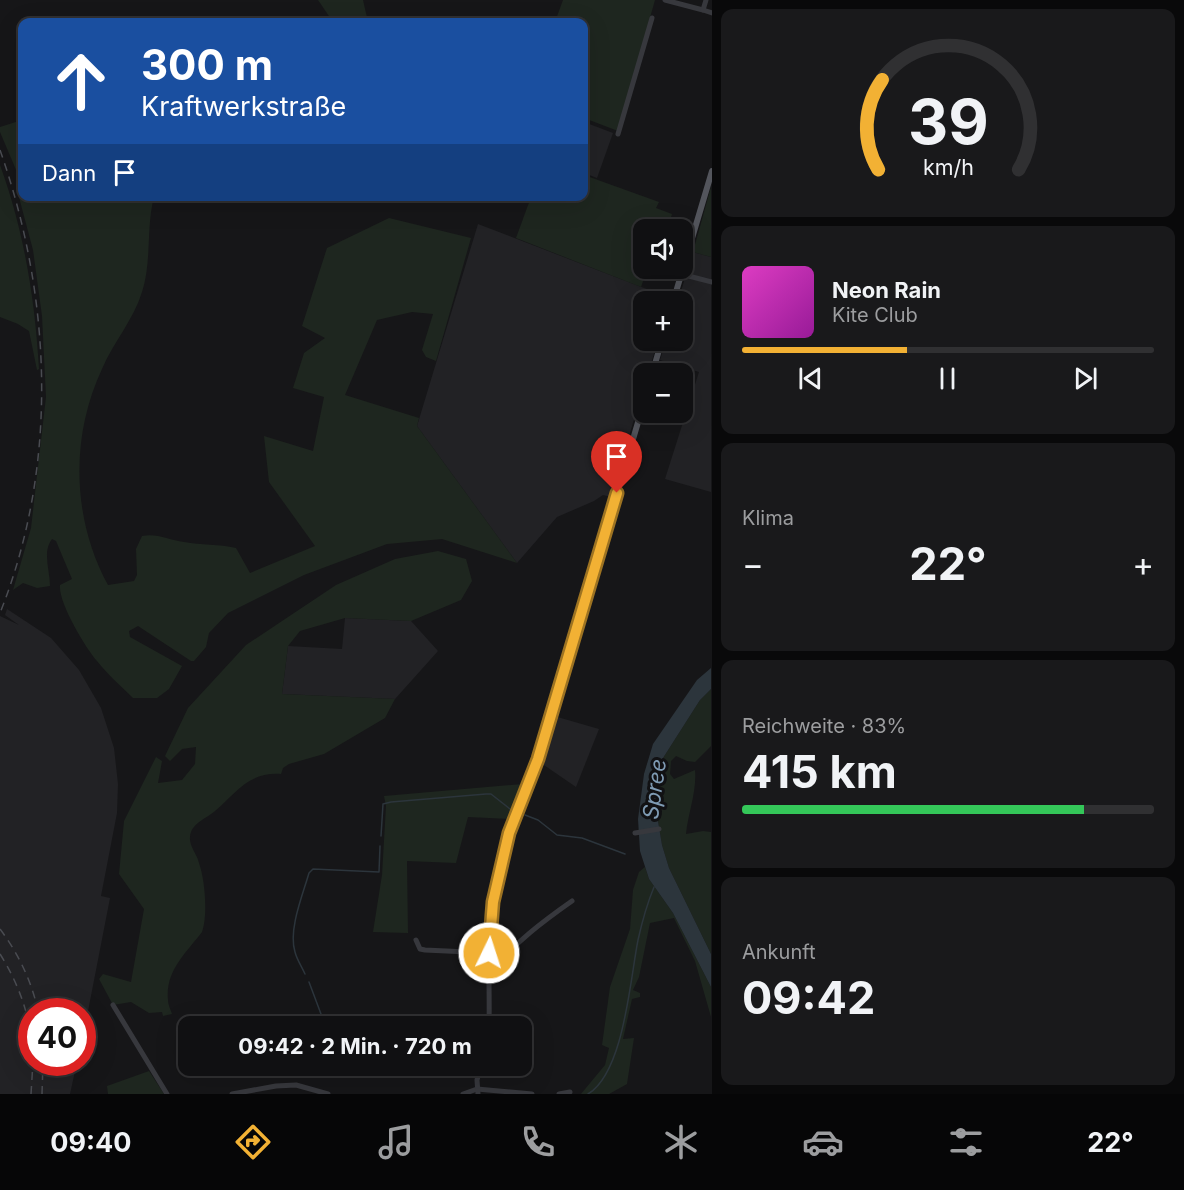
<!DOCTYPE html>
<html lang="de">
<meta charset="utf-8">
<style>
body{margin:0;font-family:Inter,sans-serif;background:#19191b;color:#f1f3f6;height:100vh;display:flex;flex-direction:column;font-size:22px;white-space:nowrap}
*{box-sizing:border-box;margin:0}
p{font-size:20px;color:#9c9d9f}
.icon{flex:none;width:33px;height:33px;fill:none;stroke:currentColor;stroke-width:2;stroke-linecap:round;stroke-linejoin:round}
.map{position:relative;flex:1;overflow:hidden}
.side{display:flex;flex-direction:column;gap:9px;padding:9px;background:#09090a;width:472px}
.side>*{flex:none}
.top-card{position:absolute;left:18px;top:18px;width:570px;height:183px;border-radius:12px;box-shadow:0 6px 24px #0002,0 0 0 2px #303032;background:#1a4fa0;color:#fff;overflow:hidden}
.buttons{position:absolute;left:633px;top:219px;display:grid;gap:12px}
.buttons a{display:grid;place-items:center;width:60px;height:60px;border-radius:12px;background:#101012;box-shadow:0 6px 24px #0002,0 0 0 2px #303032;font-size:30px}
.speed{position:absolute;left:18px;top:998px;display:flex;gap:12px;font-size:30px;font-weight:700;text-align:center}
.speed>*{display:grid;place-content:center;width:78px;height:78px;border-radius:50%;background:#101012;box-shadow:0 6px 24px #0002,0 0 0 2px #303032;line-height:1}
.speed .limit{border:9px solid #d22;background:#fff;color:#111}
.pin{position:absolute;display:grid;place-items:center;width:51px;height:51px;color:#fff;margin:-62px -26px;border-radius:50% 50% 50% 0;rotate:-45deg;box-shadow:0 0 6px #0007}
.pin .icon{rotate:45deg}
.me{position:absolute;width:66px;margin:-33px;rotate:4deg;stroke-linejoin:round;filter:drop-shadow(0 0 4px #0008)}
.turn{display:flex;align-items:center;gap:21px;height:126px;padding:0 24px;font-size:27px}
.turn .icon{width:78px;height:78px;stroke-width:2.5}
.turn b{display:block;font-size:42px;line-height:51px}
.then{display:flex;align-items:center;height:57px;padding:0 24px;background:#0003;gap:12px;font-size:22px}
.big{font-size:45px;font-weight:700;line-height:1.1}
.side .card{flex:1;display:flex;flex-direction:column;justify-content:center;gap:9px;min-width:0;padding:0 21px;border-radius:12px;background:#19191b}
.side .dial{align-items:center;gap:0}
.dial svg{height:156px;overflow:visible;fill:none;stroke:#303032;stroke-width:7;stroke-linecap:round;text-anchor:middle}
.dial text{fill:#f1f3f6;stroke:none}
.song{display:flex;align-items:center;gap:18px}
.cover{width:72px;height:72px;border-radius:9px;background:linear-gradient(135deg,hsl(310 70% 55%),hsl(300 70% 35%))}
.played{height:6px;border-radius:3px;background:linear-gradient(90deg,#f2b134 40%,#303032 40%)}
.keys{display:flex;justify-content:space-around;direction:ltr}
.heat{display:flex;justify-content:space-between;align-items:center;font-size:33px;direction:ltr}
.charge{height:9px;border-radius:4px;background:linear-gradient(90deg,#34c759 83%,#303032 0)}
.trip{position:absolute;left:178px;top:1016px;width:354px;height:60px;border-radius:12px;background:#101012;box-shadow:0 6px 24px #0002,0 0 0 2px #303032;font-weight:700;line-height:60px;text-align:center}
.dock{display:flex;height:96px;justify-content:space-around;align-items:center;background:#060607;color:#9c9d9f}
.dock .icon{width:42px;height:42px}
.dock .on{color:#f2b134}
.dock b{font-size:27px;color:#f1f3f6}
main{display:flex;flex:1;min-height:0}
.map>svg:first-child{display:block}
</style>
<main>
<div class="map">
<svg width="712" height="1094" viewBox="0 0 712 1094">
<rect width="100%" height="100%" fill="#161618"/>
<g fill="#222225">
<path d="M584 122 613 133 597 178 584 173Z"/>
<path d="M478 224 670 298 669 301 644 302V340L658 341 648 373 644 374 643 389 611 497 603 495 594 501 557 517 517 563 417 426Z"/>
<path d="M693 252 711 257V492L665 479 699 372 660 360 666 341 682 340V302L678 301Z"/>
<path d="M7 609 51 638 79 670 101 708 114 748 118 784 117 813 101 896 110 898 83 1037 82 1011H32V1062H77L70 1094H0V616L19 625 5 615Z"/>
<path d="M345 618 411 621 438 651 395 699 282 694 288 646 342 649Z"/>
<path d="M554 716 599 729 576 787 541 763Z"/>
</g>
<g fill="#1e261f">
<path d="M318 0H363L368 22H333Z"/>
<path d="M563 0H655L618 131 584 118V22H555Z"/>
<path d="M22 120V184L0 132V127Z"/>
<path d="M0 165C24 231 35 299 39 369L37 370 29 331 18 324 0 317Z"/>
<path d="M584 175 659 202 656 208 672 214 669 223 664 222 661 229 644 230V268L647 269 641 287 516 238 531 197 584 196Z"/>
<path d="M22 185V196L154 197C146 227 152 261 142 292 134 319 113 343 102 369 70 437 72 519 108 585L134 581 137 575 136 549 142 536C157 533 169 540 184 542 201 545 219 544 236 548L250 573 315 546 269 482 264 436 313 451 324 397 293 388 304 353 325 338 302 326 327 248 389 218 471 238 436 361 426 357 422 350 433 314 412 312 377 320 345 395 419 418 417 426 517 563 442 539 387 544 304 575 228 613 209 633 206 647 194 661H191L138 626 129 631 130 637 182 666 169 689 157 698H133C121 686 107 674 97 661 85 647 58 602 60 585L72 579 56 541 52 539C42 552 50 570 50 586L37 588 23 583 13 590 31 528 46 397 42 316 33 250 16 186Z"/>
<path d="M711 187V257L693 252Z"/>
<path d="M438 551 466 559 472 581 461 600 411 621 345 618 300 631 288 646 282 694 395 699 385 718 324 754 289 764 283 768 281 774C248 772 237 792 215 811 206 819 191 823 190 837 189 846 197 854 199 863 205 880 208 915 202 932 186 953 165 971 168 1000 168 1005 171 1010 172 1014L163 1016 162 1012 149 1013 131 1002 113 1005 99 979 103 974 131 982 144 909 119 874 124 821 156 757 162 761 158 783 182 780 195 764 196 747 182 749 170 761 165 756 188 708 246 645 336 585 395 559Z"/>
<path d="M711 689V746L695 762 687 761 676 756 671 761 670 774 674 779 695 770C697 791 688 813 686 834L703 831 711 832V954L669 868 662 845 656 809V769L700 700Z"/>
<path d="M523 784 510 819 468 817 456 863 407 861 408 933 373 932 382 875 386 806 384 796Z"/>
<path d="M645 867 649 879 673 913 711 987V1017L695 961 674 918 650 923 639 977 633 990 640 993V997L632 999 623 1039 634 1038 627 1084 609 1094H581L605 1065 609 1048 602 1045 610 987 630 929 633 890 639 872Z"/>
<path d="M149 1071 164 1094H108L107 1086Z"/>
</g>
<path fill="#2c353c" d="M711 668V689L700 700 656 769V809L662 845 669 868 711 954V987L673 913 649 879 640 851 638 819 644 774 653 744 697 680Z"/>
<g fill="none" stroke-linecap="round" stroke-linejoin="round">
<g stroke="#2c353c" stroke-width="1.5">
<path d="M525 815 538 820 557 835 582 838 625 854"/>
<path d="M381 836 383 804 391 802 486 794H491L510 809"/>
<path d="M305 974C302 967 297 960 295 952 288 930 303 894 309 873L313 869 379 872 380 846"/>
<path d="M309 982 321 1014 314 1026"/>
<path d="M301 1065V1067"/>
<path d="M588 1094C624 1072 630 980 638 940 642 922 647 904 654 887"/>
</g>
<g stroke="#37383d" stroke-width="5">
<path d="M665 0 703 10"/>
<path d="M706 0 703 10 712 13"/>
<path d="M618 134 652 18"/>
<path d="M681 274 712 282"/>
<path d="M635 833 659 829"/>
<path d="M416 940 420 949 425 950 489 953"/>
<path d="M489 946 510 949"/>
<path d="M489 971 492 970C516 942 542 922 572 901"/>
<path d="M113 1005 167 1094"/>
<path d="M489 1026C490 989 487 952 491 915 497 861 517 811 538 761"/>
<path d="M232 1094 276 1086 296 1085 328 1094"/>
<path d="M463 1094 477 1089 532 1094"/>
<path d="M478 1094 477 1080 481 1065"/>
<path d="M559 1094 570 1092"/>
</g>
<g stroke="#53555c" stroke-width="6">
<path d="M673 302 712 171"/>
<path d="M652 374 662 340"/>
<path d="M538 761 644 402"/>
</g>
<g stroke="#4a4c52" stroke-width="1.5" stroke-dasharray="8 6" stroke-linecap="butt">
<path d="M0 150C52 298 59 465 0 613"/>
<path d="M0 929C18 953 32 982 38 1011"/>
<path d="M0 954C17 981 28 1010 32 1042"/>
<path d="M31 1094 33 1062"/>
<path d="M42 1094 43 1062"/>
</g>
</g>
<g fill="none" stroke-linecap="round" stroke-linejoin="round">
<defs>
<path id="route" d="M489 953 493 902 509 833 538 759 617 493"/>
</defs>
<use href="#route" stroke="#9d7322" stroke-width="15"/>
<use href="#route" stroke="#f2b134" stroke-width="10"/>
</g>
<g text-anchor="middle" stroke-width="6" stroke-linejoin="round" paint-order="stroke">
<g font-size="22" font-style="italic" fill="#7f9bb3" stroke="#111113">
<text transform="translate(654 789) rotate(-82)" y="8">Spree</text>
</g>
</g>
</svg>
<div class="buttons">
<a><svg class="icon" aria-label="sound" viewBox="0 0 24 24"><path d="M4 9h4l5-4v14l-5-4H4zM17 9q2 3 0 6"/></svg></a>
<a>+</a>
<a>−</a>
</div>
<div class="speed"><div class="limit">40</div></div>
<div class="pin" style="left:617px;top:493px;background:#d93025"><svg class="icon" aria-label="arrive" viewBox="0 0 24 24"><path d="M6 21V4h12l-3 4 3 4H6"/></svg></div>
<svg class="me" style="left:489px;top:953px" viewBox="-20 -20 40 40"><circle r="17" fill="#f2b134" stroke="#fff" stroke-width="3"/><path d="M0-11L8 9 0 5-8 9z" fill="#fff"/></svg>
<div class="trip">09:42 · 2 Min. · 720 m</div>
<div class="top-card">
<div class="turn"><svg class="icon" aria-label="ahead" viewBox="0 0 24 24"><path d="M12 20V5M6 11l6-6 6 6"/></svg><div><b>300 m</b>Kraftwerkstraße</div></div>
<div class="then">Dann<svg class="icon" aria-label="arrive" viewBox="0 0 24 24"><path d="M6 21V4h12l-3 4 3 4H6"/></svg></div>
</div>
</div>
<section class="side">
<div class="card dial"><svg viewBox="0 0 100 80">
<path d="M14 69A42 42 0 1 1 86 69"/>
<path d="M14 69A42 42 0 0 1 16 23" stroke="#f2b134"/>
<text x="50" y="56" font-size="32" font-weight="700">39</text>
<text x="50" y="72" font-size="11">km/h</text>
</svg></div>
<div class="card">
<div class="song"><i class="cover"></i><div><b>Neon Rain</b><p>Kite Club</p></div></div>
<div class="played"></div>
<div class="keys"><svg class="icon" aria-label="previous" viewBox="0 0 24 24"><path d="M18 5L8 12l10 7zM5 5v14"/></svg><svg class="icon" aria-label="pause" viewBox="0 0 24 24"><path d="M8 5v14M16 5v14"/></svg><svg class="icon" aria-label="next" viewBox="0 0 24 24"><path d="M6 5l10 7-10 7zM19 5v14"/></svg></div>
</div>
<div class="card"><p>Klima</p>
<div class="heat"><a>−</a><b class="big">22°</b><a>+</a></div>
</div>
<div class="card"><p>Reichweite · 83%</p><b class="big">415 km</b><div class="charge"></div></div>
<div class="card"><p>Ankunft</p><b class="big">09:42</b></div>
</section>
</main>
<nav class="dock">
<b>09:40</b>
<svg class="icon on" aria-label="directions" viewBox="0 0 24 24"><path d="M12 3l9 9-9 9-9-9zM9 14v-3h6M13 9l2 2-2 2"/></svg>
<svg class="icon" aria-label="music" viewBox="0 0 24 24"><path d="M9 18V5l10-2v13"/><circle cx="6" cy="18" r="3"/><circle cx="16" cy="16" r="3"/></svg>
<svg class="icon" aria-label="phone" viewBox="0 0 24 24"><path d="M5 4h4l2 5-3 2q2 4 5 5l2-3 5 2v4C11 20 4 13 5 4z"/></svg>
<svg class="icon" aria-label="climate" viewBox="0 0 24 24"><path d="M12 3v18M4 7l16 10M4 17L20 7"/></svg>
<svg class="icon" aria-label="car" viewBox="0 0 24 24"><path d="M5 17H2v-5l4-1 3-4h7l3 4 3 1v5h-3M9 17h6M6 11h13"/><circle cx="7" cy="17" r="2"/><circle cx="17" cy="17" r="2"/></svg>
<svg class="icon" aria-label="filters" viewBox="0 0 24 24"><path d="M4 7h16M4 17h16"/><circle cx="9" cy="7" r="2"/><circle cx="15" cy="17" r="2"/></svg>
<b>22°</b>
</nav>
